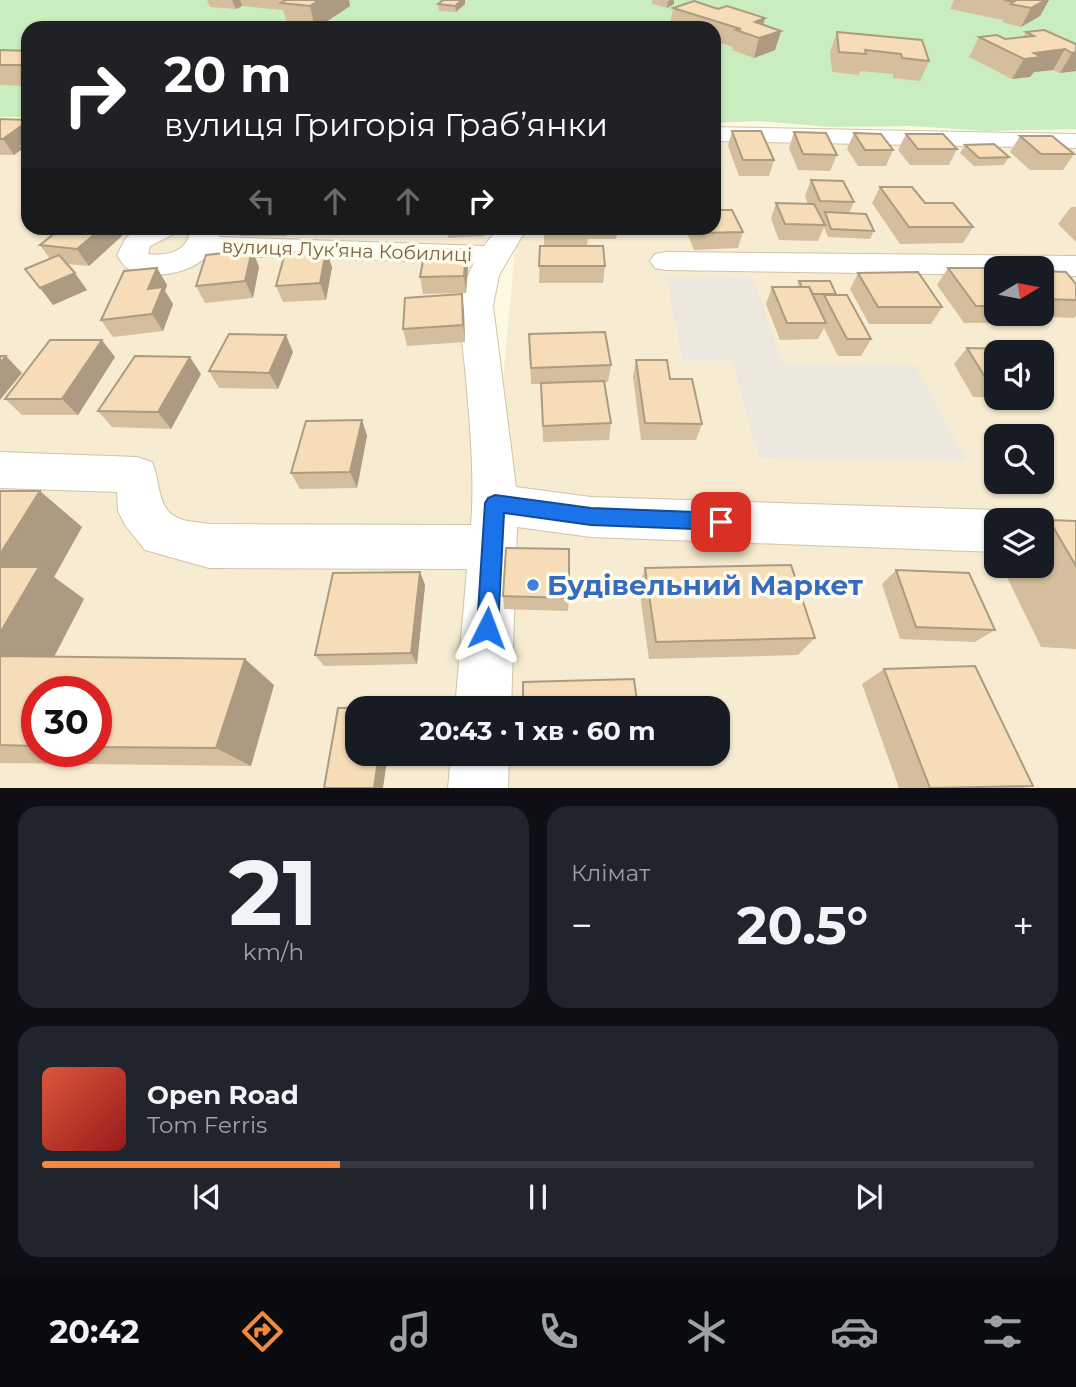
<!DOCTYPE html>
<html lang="uk">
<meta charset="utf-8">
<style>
body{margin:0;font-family:Montserrat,sans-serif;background:#20242c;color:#f1f3f6;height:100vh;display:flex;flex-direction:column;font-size:26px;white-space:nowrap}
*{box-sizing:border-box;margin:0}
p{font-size:23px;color:#9ea1a6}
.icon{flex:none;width:38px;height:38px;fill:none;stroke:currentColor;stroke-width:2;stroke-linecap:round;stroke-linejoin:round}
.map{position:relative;height:788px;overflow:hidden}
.details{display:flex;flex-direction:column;gap:18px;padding:18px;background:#0d0f14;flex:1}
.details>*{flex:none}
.guide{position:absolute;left:21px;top:21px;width:700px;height:214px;border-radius:21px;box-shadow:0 2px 5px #0004;background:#202124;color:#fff;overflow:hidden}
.needle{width:46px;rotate:80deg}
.buttons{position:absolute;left:984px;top:256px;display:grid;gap:14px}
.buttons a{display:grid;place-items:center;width:70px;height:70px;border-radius:14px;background:#171b24;box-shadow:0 2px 5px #0004;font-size:35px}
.speed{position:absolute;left:21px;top:676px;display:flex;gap:14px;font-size:35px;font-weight:700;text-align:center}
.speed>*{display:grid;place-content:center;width:91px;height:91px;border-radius:50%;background:#171b24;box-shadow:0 2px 5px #0004;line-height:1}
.speed .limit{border:10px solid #d22;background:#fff;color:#111}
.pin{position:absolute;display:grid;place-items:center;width:60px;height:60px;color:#fff;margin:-30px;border-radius:14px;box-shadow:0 4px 10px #0006}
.me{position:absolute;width:77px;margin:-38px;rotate:3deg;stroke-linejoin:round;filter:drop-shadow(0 0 5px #0008)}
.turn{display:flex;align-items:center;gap:24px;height:147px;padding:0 28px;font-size:32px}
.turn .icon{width:91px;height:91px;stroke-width:2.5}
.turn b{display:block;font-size:49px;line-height:60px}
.lanes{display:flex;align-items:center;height:66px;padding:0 28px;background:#0003;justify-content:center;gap:35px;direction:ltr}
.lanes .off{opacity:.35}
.big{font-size:52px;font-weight:700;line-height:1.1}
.details .widget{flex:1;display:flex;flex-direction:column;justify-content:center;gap:10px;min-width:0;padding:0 24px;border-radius:21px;background:#20242c}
.details .dial{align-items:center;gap:0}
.dial b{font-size:91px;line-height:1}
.song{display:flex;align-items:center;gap:21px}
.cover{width:84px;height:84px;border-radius:10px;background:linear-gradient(135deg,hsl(10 70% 55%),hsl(0 70% 35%))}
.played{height:7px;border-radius:4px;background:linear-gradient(90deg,#f4883d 30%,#363941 30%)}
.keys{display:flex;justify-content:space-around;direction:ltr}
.heat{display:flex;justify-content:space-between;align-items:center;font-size:38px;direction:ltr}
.details .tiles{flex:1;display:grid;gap:18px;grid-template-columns:1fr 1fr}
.widget:last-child{grid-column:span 2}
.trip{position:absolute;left:345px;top:696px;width:385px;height:70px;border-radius:21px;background:#171b24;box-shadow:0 2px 5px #0004;font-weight:700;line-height:70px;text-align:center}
.tabs{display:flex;height:112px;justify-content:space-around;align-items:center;background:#090b0e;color:#9ea1a6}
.tabs .icon{width:49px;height:49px}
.tabs .active{color:#f4883d}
.tabs b{font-size:32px;color:#f1f3f6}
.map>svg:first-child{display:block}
</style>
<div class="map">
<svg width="1076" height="789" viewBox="0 0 1076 789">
<rect width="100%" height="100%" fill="#fef9e3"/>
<g fill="#f7ecd1" fill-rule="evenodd">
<path d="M0 125H28V228H504L485 259 482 492 463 709H357V754H459L456 788 0 789ZM37 691H96V751H37Z"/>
<path d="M714 136 1076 142V788L493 789 495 754H718V709H497L499 421 517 228H714ZM996 268H1041V313H996ZM996 352H1041V397H996ZM996 436H1041V481H996ZM996 520H1041V565H996Z"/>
</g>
<path fill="#ede8de" d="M666 277 753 278 783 364 915 365 967 461 759 458 732 361H683Z"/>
<path fill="#caedc0" d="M0 0H1076V129L987 131 911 126 830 127 758 121 714 123V28H28V117H0Z"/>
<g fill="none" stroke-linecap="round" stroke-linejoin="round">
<defs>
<g id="minor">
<path d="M714 127 1076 134V148L714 141Z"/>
<path d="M138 228H179L174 234 150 246 148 254C164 256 184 253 189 236L181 228H214L220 237 484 246 498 228H527L499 275 493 306 516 487 591 497 996 510 1012 516 1014 520H996V552L591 537 517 527 511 709H455L467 569 209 568 145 550 125 525 118 511 117 492 0 488V452L137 457 152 462C160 479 157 508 176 517 185 522 199 522 209 524L471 525C475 478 470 427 466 379 463 338 452 302 474 263L208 255C190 274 151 281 127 268 123 266 120 259 117 255L126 238Z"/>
<path d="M666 252 1076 256V276L1041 275V268H996V275L666 270 655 268 650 261 655 254Z"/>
<path d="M451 754H509L508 789H448Z"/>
</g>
</defs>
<use href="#minor" stroke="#d1c2a8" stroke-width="2"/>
<use href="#minor" fill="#fff" fill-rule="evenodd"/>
</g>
<g fill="#d4be9e" fill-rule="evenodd">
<path d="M207 0H349L350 6 317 28H305L288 26 283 10 242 6 236 9 210 7Z"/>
<path d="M443 0H465V4L456 12 439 11 438 4Z"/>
<path d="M652 0H674V4L667 8 652 4Z"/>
<path d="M954 0H1049L1040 16 1021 27 1002 22 1003 20 950 9Z"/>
<path d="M673 8 763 25 781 31 775 50 754 58 732 50 733 47 714 41V28H675L670 26Z"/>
<path d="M837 32 929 61 920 81 893 78V74L860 71 859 75 832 72 830 52Z"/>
<path d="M1026 32 1076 44V71L1060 73 1053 70 1034 72 1030 77 1012 79 969 57 979 37 1005 39 1023 37Z"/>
<path d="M0 50 28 51V86L0 85Z"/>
<path d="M0 119 28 120V158L22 149 14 155H0Z"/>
<path d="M732 131 774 160 769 176H739L728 146Z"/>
<path d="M794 132 837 155 830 171 798 170 789 148Z"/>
<path d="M854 133 893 150 886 166H858L847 149Z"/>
<path d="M906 134 957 149 949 165H910L898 150Z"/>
<path d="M1020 136 1074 154 1063 170H1030L1010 152Z"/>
<path d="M965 145 1009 157 1004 165 974 166 960 153Z"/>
<path d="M811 180 854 202 849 213 874 231 870 239 828 237 824 227 818 241 779 240 771 219 776 203 808 204 805 196Z"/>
<path d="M880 187 925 203 973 227 963 243 900 244 872 203Z"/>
<path d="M1071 207H1076V242L1058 224Z"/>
<path d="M61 228H118L123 235 89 266 67 264 87 290 53 305 50 259 40 245Z"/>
<path d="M237 228H290L286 236H240Z"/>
<path d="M309 228H354L351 234 311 233Z"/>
<path d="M447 228H485V236L448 238Z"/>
<path d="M544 228H618L616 239H588L587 246 605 266 603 283H539L540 246H544Z"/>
<path d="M685 228H714L743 232 738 248 694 250Z"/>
<path d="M252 250 259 267 253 298 205 303 196 286Z"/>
<path d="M326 251 332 267 326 300 283 302 276 286Z"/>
<path d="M468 266 466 293 423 294 420 277Z"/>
<path d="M157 268 167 285 165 291 173 304 163 331 113 337 101 320Z"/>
<path d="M948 268 996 274V313H1016L1008 323H964L937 285Z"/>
<path d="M1041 271 1076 300V316L1074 318 1030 316 1028 313H1041Z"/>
<path d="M858 273 942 307 931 324H869L850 289Z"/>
<path d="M799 281 836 295 871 339 861 356H838L824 328 818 339 780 340 766 304 772 287H797Z"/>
<path d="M464 311 465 342 407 346 403 329Z"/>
<path d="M529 334 611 365 608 382H605L611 423 609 440 543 442 541 384H531Z"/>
<path d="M967 348 996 352V397H1019L1018 398 973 397 954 364Z"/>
<path d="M293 352 278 389 219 388 209 371Z"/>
<path d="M115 357 78 415H22L5 399Z"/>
<path d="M636 360 670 379 702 424 696 440H641L633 377Z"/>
<path d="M201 374 171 429 112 427 98 411Z"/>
<path d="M362 420 367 436 357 488 300 489 291 473Z"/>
<path d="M0 491 82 527 54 577 84 599 54 657 274 685 251 766 0 763ZM37 691H96V751H37Z"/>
<path d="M1049 520 1076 521V649L1041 647 1001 565H1041V526Z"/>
<path d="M645 568 815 638 798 655 649 659 639 588Z"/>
<path d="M896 570 995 630 975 642 900 639 882 584Z"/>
<path d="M420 572 425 585 417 664 324 666 315 655Z"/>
<path d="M503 596 569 598 568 611 504 609Z"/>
<path d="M884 669 1033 786 1022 788H899L862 684Z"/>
<path d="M523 754H642L638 761 524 764Z"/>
</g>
<g fill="#ac9b81">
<path d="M232 0H240L242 6 236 9Z"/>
<path d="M319 0H349L350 6 317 28H315L310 6Z"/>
<path d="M462 0H465V4L456 12 455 6Z"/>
<path d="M670 0H674V4L667 8 668 1Z"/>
<path d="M1046 0H1049L1040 16 1021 27 1031 8Z"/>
<path d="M765 18 760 37 755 22Z"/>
<path d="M781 31 775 50 754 58 759 38Z"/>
<path d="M1065 49 1053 70 1034 72 1030 77 1012 79 1024 59 1034 53Z"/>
<path d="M1076 52V71L1060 73 1072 53Z"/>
<path d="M28 62V73L23 65Z"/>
<path d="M28 121V144H18L22 149 14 155 3 139Z"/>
<path d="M102 228H118L123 235 89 266 77 249Z"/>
<path d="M283 228H290L286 236Z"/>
<path d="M349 228H354L351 234Z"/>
<path d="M466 249 468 266 466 293 464 276Z"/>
<path d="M252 250 259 267 253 298 245 281Z"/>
<path d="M326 251 332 267 326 300 320 283Z"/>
<path d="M157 268 167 285 165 291 173 304 163 331 152 314 148 289Z"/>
<path d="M75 273 87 290 53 305 40 288Z"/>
<path d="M462 294 464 311 465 342 463 325Z"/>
<path d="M286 335 293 352 278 389 269 373Z"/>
<path d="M102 340 115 357 78 415 62 399Z"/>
<path d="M6 356 22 373 0 400V363Z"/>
<path d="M190 357 201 374 171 429 158 412Z"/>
<path d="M362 420 367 436 357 488 350 472Z"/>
<path d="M40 491 82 527 54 577 84 599 41 682 0 662V554Z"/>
<path d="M420 572 425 585 417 664 411 653Z"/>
<path d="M245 659 274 685 251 766 216 748Z"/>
<path d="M379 754H388L383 788H374Z"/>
</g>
<g fill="#f6ddb8" stroke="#ac9b81" stroke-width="2">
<path d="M286 0H319L310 6 281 3Z"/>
<path d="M443 0H462L455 6 438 4Z"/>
<path d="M1004 0H1046L1031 8 1011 4 1014 2Z"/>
<path d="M694 1 718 9 727 6 765 18 755 22 781 31 759 38 736 30 741 29 673 8Z"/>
<path d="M1044 30 1076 44V52L1072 53 1065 49 1034 53 1042 57 1024 59 979 37 997 35 1005 39 1034 36 1026 32Z"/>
<path d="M837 32 922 40 929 61 902 58 901 54 865 50 866 54 839 52Z"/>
<path d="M0 50 28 51V62L23 65H0Z"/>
<path d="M0 119 28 120V121L3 139H0Z"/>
<path d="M732 131H761L774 160H743Z"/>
<path d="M794 132 826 133 837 155 803 154Z"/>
<path d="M854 133 881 134 893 150H865Z"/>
<path d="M906 134H943L957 149H918Z"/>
<path d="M28 136V144H18Z"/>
<path d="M1020 136H1052L1074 154H1041Z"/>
<path d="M994 144 1009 157 979 158 965 145Z"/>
<path d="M811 180 843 181 854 202 820 201Z"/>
<path d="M880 187H912L925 203H953L973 227H909Z"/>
<path d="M776 203 814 204 825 225 785 224Z"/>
<path d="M714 210H732L743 232 698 233 696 228H714Z"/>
<path d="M825 212 866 214 874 231 831 229Z"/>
<path d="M61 228H102L77 249 40 245Z"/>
<path d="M544 228H588V232L544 231Z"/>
<path d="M540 246H603L605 266H539Z"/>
<path d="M466 249 464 276 420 277 425 250Z"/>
<path d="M252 250 245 281 196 286 206 255Z"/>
<path d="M326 251 320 283 276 286 285 253Z"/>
<path d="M59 255 75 273 40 288 25 269Z"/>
<path d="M157 268 148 289 163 287 152 314 101 320 124 271Z"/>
<path d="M948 268H991L996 274V306H976Z"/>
<path d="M1041 271 1066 272 1076 284V300L1043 299 1041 296Z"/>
<path d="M918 272 942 307H878L858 273Z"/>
<path d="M799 281H830L836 294H813L809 287H802Z"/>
<path d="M772 287H809L826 323H787Z"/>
<path d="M462 294 463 325 403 329 405 298Z"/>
<path d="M824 295H847L871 339H847Z"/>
<path d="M605 332 611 365 531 368 529 334Z"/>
<path d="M229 334 286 335 269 373 209 371Z"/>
<path d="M50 340H102L62 399H5Z"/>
<path d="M967 348 1011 349 1013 352H996V381L987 380Z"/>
<path d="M0 356H6L0 363Z"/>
<path d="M135 356 190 357 158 412 98 411Z"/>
<path d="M636 360H667L670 379H692L702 424 645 423Z"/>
<path d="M604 381 611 423 543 426 541 383Z"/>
<path d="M362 420 350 472 291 473 306 421Z"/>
<path d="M0 491H40L0 554Z"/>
<path d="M1049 520 1076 521V566Z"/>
<path d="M506 548 569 549V598L503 596Z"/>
<path d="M791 565 815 638 656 642 645 568Z"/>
<path d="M0 567H39L0 633Z"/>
<path d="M896 570 969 573 995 630 916 627Z"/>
<path d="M420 572 411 653 315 655 333 573Z"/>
<path d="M0 656 245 659 216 748 96 747V691H37V746L0 745Z"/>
<path d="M975 666 1033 786 930 788 884 669Z"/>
<path d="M634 679 638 709H523V682Z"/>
<path d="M385 707V709H357V754H379L374 788H324L338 708Z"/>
<path d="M523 754H603L523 756Z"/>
</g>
<path fill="#1a73e8" stroke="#114b97" stroke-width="2" d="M495 495 591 508 721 513 728 516 731 522 728 527 721 530 591 525 504 513 498 628 495 635 487 638 480 635 477 628 485 503 488 498Z"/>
<circle fill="#3f7fe0" stroke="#fffbeb" stroke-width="2.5" cx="533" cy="585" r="7"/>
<g text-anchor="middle" stroke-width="7" stroke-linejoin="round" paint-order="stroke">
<g font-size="19" fill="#796246" stroke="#fffbeb">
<text transform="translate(347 250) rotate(2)" y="7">вулиця Лукʼяна Кобилиці</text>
</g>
<g font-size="28" font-weight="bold" fill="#366cbe" stroke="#fffbeb" text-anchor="start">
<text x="547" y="595">Будівельний Маркет</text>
</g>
</g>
</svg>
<div class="buttons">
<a><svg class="needle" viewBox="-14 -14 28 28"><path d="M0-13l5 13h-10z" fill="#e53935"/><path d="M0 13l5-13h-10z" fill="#9ea1a6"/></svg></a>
<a><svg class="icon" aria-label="sound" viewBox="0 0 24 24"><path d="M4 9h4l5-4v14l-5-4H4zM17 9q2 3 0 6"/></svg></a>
<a><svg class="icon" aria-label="search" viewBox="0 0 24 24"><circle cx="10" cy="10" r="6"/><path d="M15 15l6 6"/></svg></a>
<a><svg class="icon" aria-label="layers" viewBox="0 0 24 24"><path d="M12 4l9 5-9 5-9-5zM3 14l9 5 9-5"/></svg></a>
</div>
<div class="speed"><div class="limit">30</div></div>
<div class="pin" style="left:721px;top:522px;background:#d93025"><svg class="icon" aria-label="arrive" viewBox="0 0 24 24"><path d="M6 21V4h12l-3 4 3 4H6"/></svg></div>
<svg class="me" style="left:487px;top:628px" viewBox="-20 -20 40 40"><path d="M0-17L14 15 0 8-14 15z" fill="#1a73e8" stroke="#fff" stroke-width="4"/></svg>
<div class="trip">20:43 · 1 хв · 60 m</div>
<div class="guide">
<div class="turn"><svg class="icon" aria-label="right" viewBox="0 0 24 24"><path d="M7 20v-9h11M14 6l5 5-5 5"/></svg><div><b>20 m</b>вулиця Григорія Грабʼянки</div></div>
<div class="lanes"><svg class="icon off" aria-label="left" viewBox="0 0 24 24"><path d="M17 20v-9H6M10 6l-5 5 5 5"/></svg><svg class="icon off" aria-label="ahead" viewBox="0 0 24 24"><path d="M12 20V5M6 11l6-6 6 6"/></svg><svg class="icon off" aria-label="ahead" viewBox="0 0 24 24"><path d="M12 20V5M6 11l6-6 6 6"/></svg><svg class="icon" aria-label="right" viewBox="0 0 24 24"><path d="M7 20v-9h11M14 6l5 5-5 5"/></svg></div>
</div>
</div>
<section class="details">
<div class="tiles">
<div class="widget dial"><b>21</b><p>km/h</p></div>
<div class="widget"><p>Клімат</p>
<div class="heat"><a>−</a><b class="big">20.5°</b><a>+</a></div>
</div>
<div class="widget">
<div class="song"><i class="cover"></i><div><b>Open Road</b><p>Tom Ferris</p></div></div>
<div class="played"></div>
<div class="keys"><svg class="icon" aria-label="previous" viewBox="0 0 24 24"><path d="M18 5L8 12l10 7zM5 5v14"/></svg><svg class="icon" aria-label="pause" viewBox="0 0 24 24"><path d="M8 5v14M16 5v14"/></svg><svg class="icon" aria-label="next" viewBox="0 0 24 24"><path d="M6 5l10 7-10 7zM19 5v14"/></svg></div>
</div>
</div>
</section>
<nav class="tabs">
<b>20:42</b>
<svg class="icon active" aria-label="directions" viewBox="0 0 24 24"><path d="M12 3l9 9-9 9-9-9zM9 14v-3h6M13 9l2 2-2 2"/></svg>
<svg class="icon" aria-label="music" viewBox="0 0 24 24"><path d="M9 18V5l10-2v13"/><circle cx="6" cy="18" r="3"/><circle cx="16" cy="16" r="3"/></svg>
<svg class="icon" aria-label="phone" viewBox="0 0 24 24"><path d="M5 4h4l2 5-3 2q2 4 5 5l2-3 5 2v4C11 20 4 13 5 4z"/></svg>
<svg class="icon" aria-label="climate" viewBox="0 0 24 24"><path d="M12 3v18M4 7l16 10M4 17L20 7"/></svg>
<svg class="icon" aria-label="car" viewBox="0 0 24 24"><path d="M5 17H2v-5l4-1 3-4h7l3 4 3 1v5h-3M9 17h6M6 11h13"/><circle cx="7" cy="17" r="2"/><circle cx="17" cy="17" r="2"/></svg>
<svg class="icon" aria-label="filters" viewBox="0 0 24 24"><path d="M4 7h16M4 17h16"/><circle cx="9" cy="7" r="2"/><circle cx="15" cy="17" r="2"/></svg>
</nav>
